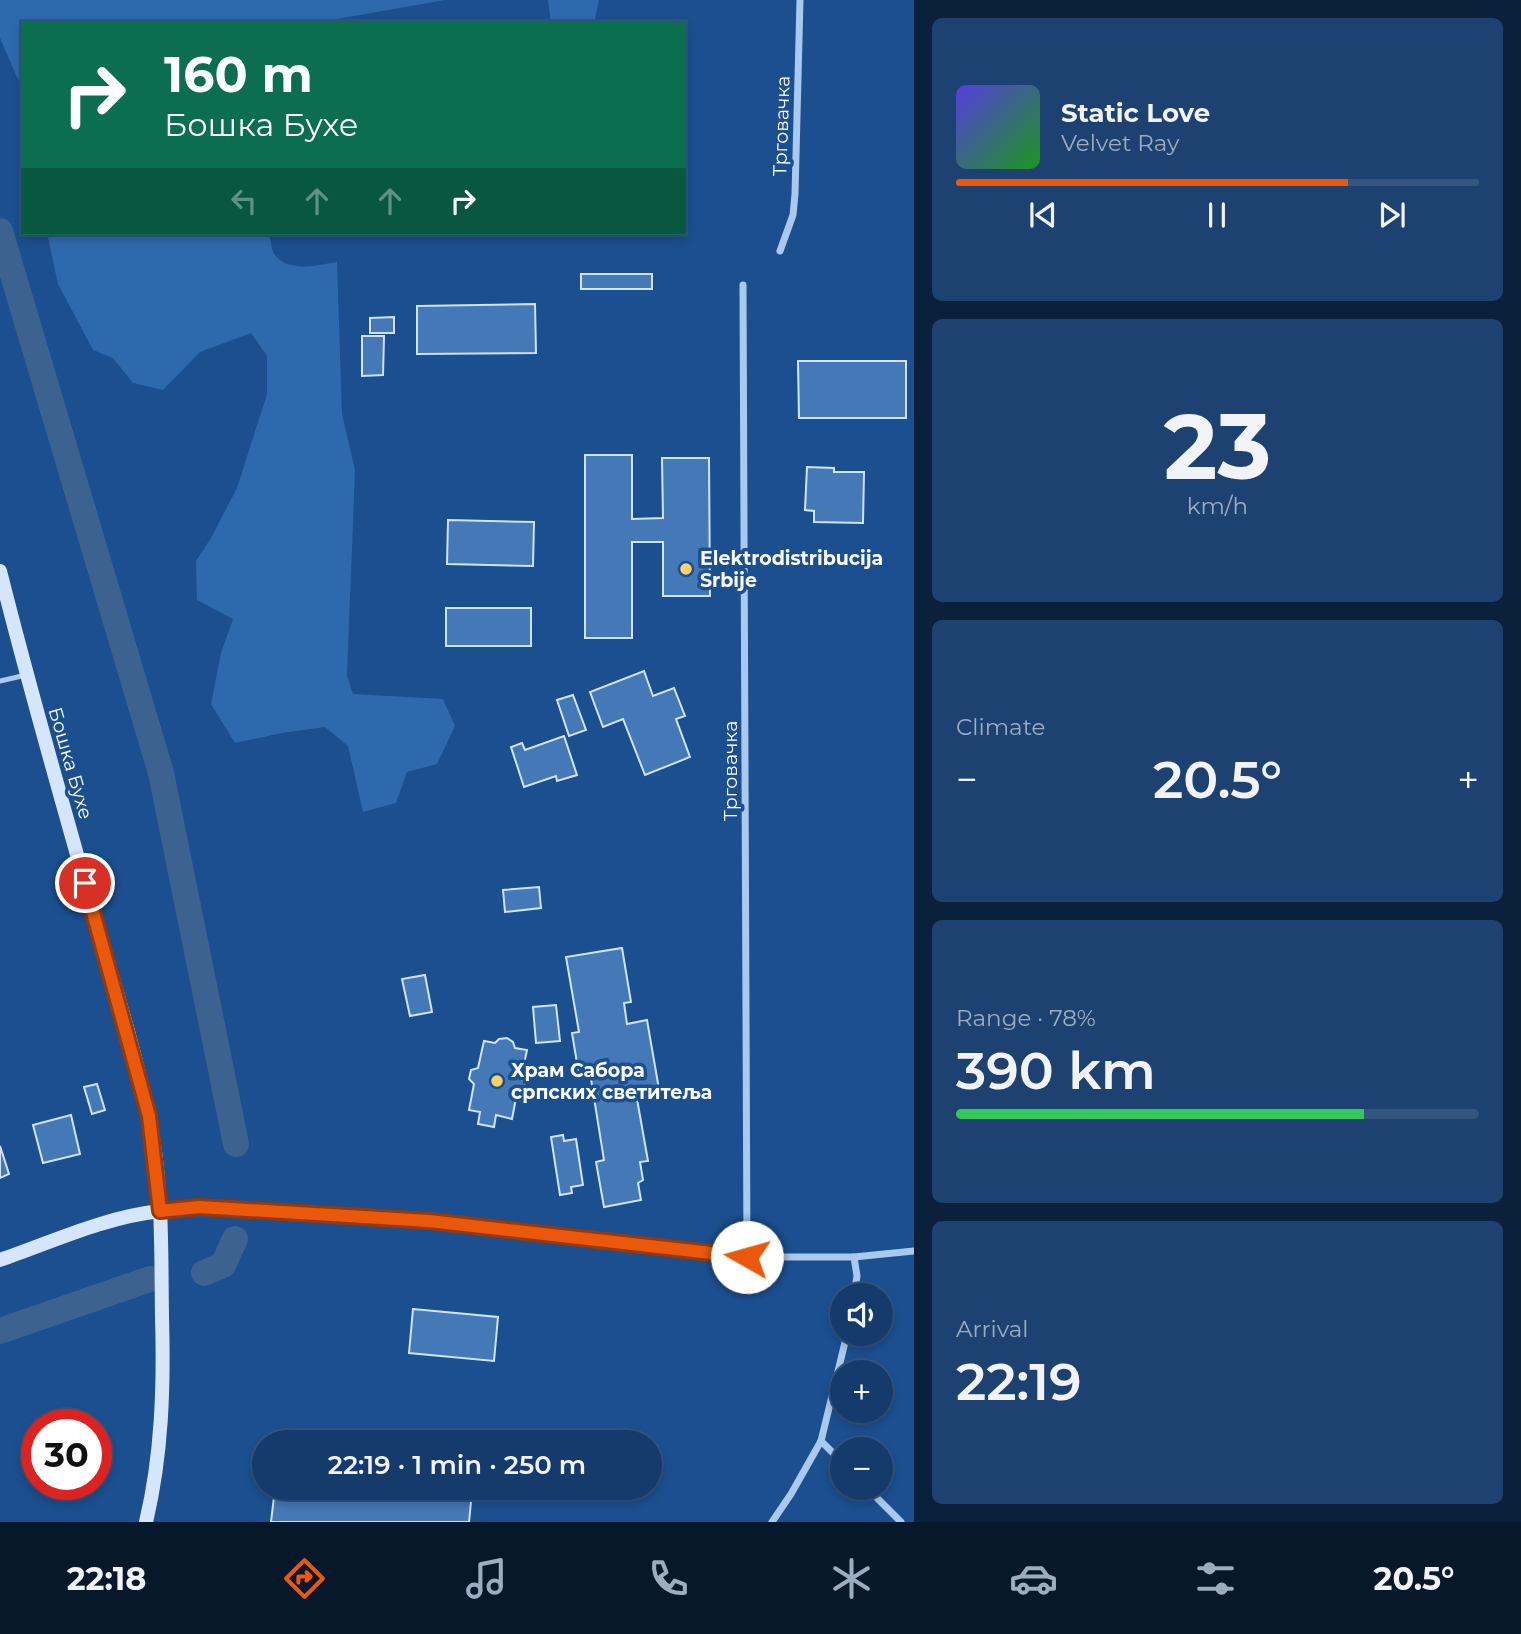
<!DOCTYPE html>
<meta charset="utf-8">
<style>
body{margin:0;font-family:Montserrat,sans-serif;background:#1d4271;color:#f1f3f6;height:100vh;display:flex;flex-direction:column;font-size:26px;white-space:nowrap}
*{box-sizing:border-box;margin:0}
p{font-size:23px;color:#9dadc1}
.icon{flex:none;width:38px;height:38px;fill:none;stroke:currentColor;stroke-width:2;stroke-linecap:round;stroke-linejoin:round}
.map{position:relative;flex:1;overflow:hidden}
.drawer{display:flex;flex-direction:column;gap:18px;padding:18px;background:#0b203b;width:607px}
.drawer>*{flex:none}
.hud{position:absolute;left:21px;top:21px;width:665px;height:214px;border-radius:0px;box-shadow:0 4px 10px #0003,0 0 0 2px #33557e;background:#0b6e4f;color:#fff;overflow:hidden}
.controls{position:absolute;left:830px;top:1283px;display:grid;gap:14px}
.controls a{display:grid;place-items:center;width:63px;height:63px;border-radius:50%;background:#143b6b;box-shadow:0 4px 10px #0003,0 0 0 2px #33557e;font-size:35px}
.speed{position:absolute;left:21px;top:1409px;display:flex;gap:14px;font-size:35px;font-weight:700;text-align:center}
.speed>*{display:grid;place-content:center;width:91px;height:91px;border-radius:50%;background:#143b6b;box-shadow:0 4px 10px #0003,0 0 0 2px #33557e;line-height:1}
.speed .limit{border:10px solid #d22;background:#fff;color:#111}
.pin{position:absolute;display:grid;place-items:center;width:60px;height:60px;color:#fff;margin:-30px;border:4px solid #fff;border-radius:50%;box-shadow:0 2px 7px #0007}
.me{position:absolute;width:77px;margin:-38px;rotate:277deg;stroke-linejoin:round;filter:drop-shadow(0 0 5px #0008)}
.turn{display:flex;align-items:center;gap:24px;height:147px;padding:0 28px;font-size:32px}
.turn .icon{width:91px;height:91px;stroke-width:2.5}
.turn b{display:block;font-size:49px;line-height:60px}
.lanes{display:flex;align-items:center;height:66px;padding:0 28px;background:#0003;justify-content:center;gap:35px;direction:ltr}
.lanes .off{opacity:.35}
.big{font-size:52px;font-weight:600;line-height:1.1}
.drawer .widget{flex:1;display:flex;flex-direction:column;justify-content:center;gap:10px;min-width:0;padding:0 24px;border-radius:10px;background:#1d4271}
.drawer .dial{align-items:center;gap:0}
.dial b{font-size:91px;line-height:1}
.song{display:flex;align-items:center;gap:21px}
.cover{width:84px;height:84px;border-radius:10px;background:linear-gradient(135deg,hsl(250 70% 55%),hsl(120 70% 35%))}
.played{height:7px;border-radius:4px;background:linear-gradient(90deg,#ea580c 75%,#33557e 75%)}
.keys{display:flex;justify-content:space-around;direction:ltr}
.heat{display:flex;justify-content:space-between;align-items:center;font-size:38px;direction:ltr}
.charge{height:10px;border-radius:5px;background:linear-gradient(90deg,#34c759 78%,#33557e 0)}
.trip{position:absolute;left:252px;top:1430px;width:410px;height:70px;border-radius:35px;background:#143b6b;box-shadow:0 4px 10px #0003,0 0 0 2px #33557e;font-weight:600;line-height:70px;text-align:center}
.tabs{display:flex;height:112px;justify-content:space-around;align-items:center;background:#08182b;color:#9dadc1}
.tabs .icon{width:49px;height:49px}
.tabs .on{color:#ea580c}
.tabs b{font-size:32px;color:#f1f3f6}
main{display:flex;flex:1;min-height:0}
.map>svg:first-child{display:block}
</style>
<main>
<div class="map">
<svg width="914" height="1522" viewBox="0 0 914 1522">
<rect width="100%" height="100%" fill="#1b4f8f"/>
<g fill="#2e69ad">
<path d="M0 0H445L314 23H23V91L0 38Z"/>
<path d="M548 0H599L594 23H551Z"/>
<path d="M47 233H269C271 240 271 250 275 255 289 273 318 265 337 262L342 414 355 470 347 676 353 694 443 699 455 726 437 764 407 772 396 803 363 812 348 746 325 727 282 733 235 743 211 704 221 653 233 619 197 600 196 561 211 538 237 488 267 394V356L251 333 200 352 163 390 133 383 113 358 93 350 58 284Z"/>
</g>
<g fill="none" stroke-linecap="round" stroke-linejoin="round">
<g stroke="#3c6290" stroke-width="26">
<path d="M0 231 161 773 236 1144"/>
<path d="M204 1273 223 1265 235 1239"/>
<path d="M0 1331 150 1279"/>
</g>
</g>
<g fill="#4478b7" stroke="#cfe3fa" stroke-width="2">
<rect x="581" y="274" width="71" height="15"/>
<path d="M535 304 536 353 417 354V306Z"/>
<path d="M394 317V333H370V318Z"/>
<path d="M362 336H384L383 375 362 376Z"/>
<path d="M798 361H906V418H799Z"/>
<path d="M585 455H632V519L663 518 662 458H709L710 596H663V542H632V638H585Z"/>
<path d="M807 467 834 468V472H864L863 523 814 522V511L805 510Z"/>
<path d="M448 520 534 522 533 566 447 564Z"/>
<rect x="446" y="608" width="85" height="38"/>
<path d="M644 671 653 696 674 688 685 716 676 719 690 757 645 775 623 719 603 727 590 692Z"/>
<path d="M573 695 586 730 569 736 557 700Z"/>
<path d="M564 736 577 775 557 781 556 776 524 787 511 747 522 743 525 750Z"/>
<path d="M539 887 541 908 505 912 503 890Z"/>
<path d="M622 948 631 1002 624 1003 627 1024 647 1020 660 1095 637 1099 648 1161 640 1162 643 1180 638 1183 641 1200 604 1207 596 1162 604 1160 590 1073 579 1075 572 1033 579 1032 566 957Z"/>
<path d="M425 975 432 1012 410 1016 402 979Z"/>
<path d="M556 1005 560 1041 536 1043 533 1007Z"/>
<path d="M507 1038 513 1042 515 1048 527 1050 521 1079 525 1083 524 1090 517 1093 512 1119 496 1115 494 1127 478 1124 480 1112 469 1110 474 1084 469 1079 471 1070 478 1068 484 1041 495 1043 499 1039Z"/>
<path d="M97 1084 105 1110 92 1114 84 1087Z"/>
<path d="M71 1115 80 1154 43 1163 33 1125Z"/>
<path d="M563 1135 564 1141 576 1139 583 1185 571 1187 572 1193 560 1195 551 1137Z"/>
<path d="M0 1146 9 1174 0 1178Z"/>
<path d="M413 1309 498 1317 494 1361 409 1353Z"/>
<path d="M275 1488H423L472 1492 469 1522H271Z"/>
</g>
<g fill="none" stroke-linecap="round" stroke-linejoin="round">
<path stroke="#a9c9ee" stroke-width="5" d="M0 681 26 675"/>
<g stroke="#a9c9ee" stroke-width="7">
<path d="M780 251 793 215 795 194 800 0"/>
<path d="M743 285 747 1257"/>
<path d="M161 1211 199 1207 429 1221 747 1257H854L914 1251"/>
<path d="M854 1257 857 1276 854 1295"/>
<path d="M821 1441 842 1462"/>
<path d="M867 1488 901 1522"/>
<path d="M772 1522 791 1494 821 1441 847 1334"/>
</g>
<g stroke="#d6e6fa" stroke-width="14">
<path d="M0 571C29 687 62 802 95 918 114 983 135 1050 149 1117 163 1182 161 1250 162 1317 164 1386 162 1455 146 1522"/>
<path d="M0 1260C52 1242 105 1217 160 1211"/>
</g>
</g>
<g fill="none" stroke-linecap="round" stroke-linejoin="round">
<defs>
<path id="route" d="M85 883 149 1116 160 1211 199 1207 429 1221 747 1257"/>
</defs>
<use href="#route" stroke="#983908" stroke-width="18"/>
<use href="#route" stroke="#ea580c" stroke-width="12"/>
</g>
<g fill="#ffd166" stroke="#1b4f8f" stroke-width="2.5">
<circle cx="686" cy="569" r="7"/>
<circle cx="497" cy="1081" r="7"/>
</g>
<g text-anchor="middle" stroke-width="7" stroke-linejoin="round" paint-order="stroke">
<g font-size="19" fill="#fff" stroke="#1b4f8f">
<text transform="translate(781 126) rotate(-88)" y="7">Трговачка</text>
<text transform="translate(71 763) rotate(74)" y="7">Бошка Бухе</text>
<text transform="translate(730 771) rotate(-90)" y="7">Трговачка</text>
</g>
<g font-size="19" font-weight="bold" fill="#fff" stroke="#1b4f8f" text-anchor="start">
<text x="700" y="565">Elektrodistribucija<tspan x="700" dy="22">Srbije</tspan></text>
<text x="511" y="1077">Храм Сабора<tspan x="511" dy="22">српских светитеља</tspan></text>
</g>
</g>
</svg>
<div class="controls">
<a><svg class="icon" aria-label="sound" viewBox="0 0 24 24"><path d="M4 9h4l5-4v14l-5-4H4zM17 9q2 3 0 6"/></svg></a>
<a>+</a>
<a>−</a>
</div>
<div class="speed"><div class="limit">30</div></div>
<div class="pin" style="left:85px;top:883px;background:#d93025"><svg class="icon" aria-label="arrive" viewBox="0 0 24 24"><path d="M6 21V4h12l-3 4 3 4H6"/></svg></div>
<svg class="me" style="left:747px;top:1257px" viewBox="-20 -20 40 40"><circle r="19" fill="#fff"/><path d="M0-13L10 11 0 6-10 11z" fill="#ea580c"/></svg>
<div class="trip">22:19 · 1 min · 250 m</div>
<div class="hud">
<div class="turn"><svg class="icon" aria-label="right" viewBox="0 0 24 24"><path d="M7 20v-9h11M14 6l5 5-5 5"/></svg><div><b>160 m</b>Бошка Бухе</div></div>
<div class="lanes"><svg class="icon off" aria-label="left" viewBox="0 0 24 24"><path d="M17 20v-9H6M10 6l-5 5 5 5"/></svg><svg class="icon off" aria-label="ahead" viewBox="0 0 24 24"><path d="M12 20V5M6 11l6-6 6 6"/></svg><svg class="icon off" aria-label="ahead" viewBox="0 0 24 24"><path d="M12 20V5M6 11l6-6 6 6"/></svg><svg class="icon" aria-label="right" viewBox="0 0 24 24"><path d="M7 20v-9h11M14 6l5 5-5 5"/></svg></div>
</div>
</div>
<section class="drawer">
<div class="widget">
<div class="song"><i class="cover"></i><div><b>Static Love</b><p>Velvet Ray</p></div></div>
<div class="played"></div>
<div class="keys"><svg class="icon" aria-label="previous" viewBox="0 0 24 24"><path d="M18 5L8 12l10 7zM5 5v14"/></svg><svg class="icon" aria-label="pause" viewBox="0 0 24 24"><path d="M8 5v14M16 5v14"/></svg><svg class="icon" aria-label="next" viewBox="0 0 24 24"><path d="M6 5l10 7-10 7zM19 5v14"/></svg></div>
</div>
<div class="widget dial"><b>23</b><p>km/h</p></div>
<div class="widget"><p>Climate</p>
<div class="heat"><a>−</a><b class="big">20.5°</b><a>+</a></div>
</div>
<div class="widget"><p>Range · 78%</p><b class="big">390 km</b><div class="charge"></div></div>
<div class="widget"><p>Arrival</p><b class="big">22:19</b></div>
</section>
</main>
<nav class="tabs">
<b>22:18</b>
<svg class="icon on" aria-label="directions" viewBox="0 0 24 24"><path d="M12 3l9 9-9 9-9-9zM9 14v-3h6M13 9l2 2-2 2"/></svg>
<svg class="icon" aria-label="music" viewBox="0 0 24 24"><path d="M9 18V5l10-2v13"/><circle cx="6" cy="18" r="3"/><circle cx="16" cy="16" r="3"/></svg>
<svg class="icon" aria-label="phone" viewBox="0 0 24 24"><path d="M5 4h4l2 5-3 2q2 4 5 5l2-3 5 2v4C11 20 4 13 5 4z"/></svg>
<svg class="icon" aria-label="climate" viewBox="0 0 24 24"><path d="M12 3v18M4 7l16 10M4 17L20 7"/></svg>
<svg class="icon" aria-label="car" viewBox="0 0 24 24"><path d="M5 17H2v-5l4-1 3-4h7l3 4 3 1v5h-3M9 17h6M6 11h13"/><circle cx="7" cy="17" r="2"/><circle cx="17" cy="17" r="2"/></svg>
<svg class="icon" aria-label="filters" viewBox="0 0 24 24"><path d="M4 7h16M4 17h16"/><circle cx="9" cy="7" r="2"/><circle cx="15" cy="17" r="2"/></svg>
<b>20.5°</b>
</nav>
